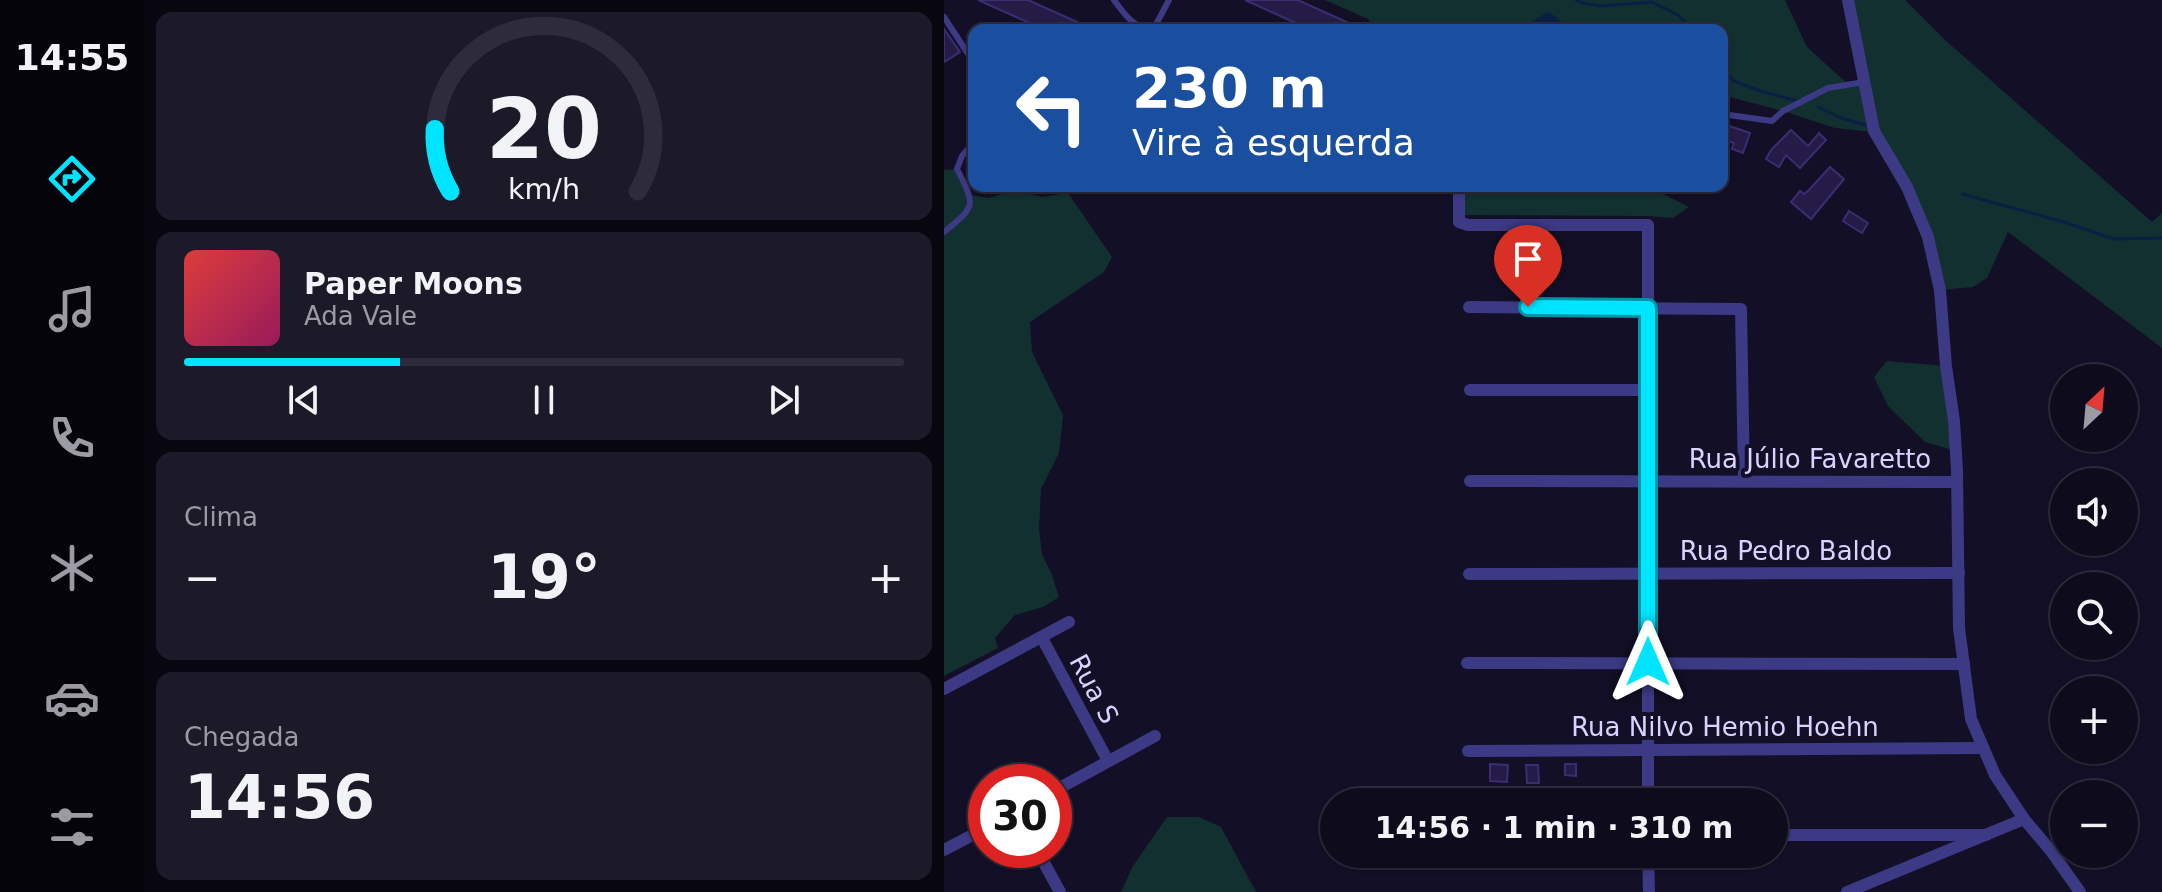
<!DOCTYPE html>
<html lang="pt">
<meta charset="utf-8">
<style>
body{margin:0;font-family:"DejaVu Sans",sans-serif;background:#1c1929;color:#f1f3f6;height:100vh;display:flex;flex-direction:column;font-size:30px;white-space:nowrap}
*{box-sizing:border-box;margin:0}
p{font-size:26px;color:#9b9ba3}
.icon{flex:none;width:44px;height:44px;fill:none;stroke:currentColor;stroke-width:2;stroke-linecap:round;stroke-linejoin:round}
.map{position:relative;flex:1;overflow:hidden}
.details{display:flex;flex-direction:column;gap:12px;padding:12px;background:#08060f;width:800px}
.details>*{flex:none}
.banner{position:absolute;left:24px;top:24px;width:760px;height:168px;border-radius:16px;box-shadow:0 2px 6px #0004,0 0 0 2px #2e2b3b;background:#1a4fa0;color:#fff;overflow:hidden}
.needle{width:52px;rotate:26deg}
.tools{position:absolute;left:1106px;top:364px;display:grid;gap:16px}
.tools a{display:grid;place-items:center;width:88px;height:88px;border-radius:50%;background:#0e0b1c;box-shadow:0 2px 6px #0004,0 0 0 2px #2e2b3b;font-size:40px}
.speed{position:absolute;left:24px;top:764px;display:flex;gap:16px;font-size:40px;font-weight:700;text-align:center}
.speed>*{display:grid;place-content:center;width:104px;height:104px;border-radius:50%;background:#0e0b1c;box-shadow:0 2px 6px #0004,0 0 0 2px #2e2b3b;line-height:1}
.speed .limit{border:12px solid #d22;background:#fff;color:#111}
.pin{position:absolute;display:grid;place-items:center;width:68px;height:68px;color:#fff;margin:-82px -34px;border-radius:50% 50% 50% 0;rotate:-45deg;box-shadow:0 0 8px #0007}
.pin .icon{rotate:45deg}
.me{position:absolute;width:88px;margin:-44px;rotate:0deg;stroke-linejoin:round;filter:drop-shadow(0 0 6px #0008)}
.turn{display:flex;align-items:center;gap:28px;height:168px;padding:0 32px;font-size:36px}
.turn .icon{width:104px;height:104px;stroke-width:2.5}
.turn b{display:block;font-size:56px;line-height:68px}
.big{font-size:60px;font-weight:700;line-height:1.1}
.details .card{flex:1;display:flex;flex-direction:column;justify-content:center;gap:12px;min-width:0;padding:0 28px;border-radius:16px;background:#1c1929}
.details .dial{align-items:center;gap:0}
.dial svg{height:208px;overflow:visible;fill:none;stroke:#2e2b3b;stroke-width:7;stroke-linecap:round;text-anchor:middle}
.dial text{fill:#f1f3f6;stroke:none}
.song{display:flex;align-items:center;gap:24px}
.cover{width:96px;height:96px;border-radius:12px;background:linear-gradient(135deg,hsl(0 70% 55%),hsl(330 70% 35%))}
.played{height:8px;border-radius:4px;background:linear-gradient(90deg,#00e5ff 30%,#2e2b3b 30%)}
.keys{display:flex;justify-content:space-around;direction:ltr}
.heat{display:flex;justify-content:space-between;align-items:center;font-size:44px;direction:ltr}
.trip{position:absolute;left:376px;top:788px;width:468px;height:80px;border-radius:40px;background:#0e0b1c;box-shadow:0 2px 6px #0004,0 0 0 2px #2e2b3b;font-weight:700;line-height:80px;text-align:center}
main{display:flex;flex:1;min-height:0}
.menu{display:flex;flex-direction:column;width:144px;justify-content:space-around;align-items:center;background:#06040b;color:#9b9ba3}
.menu .icon{width:56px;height:56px}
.menu .selected{color:#00e5ff}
.menu b{font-size:36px;color:#f1f3f6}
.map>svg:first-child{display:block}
</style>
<main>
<nav class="menu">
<b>14:55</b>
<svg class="icon selected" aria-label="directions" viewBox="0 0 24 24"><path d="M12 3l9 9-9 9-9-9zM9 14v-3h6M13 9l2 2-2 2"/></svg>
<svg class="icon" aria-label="music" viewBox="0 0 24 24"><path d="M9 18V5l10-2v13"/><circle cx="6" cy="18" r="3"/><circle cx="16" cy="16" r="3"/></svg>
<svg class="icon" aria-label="phone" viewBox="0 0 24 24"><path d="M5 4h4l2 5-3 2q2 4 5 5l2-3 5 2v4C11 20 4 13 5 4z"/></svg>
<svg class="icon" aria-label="climate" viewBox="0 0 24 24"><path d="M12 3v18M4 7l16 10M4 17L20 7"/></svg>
<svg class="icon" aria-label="car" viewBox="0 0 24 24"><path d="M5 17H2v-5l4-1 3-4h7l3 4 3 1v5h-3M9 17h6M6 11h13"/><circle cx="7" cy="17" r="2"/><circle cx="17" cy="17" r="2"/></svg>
<svg class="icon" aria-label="filters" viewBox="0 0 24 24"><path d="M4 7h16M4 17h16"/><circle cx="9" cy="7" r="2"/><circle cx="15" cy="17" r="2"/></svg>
</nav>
<section class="details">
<div class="card dial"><svg viewBox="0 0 100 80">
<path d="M14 69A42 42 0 1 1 86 69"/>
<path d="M14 69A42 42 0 0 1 8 45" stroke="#00e5ff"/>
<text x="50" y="56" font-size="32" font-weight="700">20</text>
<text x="50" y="72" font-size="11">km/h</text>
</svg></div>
<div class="card">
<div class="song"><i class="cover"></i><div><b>Paper Moons</b><p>Ada Vale</p></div></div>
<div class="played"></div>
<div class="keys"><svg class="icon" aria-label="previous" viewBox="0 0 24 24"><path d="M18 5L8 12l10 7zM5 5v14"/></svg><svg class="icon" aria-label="pause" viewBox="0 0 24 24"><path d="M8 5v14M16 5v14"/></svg><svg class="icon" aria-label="next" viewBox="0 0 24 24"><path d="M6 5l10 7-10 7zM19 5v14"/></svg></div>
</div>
<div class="card"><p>Clima</p>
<div class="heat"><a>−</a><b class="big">19°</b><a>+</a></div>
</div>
<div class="card"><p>Chegada</p><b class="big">14:56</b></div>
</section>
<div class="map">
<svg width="1218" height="892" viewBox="0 0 1218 892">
<rect width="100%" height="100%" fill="#130f26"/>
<g fill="#12302f">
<path d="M381 0H841L863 47 906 86 920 82 904 0H961L1001 40 1208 222 1218 213V348L1064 232 1043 278 1029 287 996 290 984 237 930 132 891 128 839 111 786 97 778 91V30H623L611 16 586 23 601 28 600 30H432L424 19Z"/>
<path d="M13 169 27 195 45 198 71 190 98 197 124 193 168 257 160 272 86 322 88 352 119 415 115 453 97 489 95 529 98 554 108 575 115 597 99 607 71 615 51 638 54 648 0 676V170Z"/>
<path d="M520 186H703L745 207 729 218 704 216 520 215Z"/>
<path d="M943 361 1002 366 1012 451 981 442 944 406 930 377Z"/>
<path d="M223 817H255L277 827 312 892H177L189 866Z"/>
</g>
<path fill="#0a1f44" d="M603 12 611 16 623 30H600V28L586 23Z"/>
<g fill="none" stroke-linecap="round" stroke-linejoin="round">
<g stroke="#0a1f44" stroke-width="3">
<path d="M632 0 638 3 657 6 708 2 734 15 749 30"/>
<path d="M778 67 790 81 819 92 854 101"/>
<path d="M874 107 897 118 922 125"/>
<path d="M1018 194 1120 222 1170 239 1218 238"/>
</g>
</g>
<g fill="#241b47" stroke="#3b2d73" stroke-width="2">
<path d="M34 0H84L151 30H101Z"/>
<path d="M301 0H354L420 30H367Z"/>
<path d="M0 29 16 52 0 62Z"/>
<path d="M782 125 806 133 799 153 788 149 790 143 778 139Z"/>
<path d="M847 130 864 146 875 133 882 140 856 168 842 155 835 167 822 159 827 150Z"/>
<path d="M886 167 900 179 867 219 847 202 856 191 860 194 865 190Z"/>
<path d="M905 211 924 223 918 233 899 221Z"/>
<path d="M546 764 564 765 563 782 546 781Z"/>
<path d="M621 764H632V776L621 775Z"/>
<path d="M582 765H594L595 783H583Z"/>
</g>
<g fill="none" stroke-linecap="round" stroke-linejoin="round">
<g stroke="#3d3a85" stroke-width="6">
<path d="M170 0C181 15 189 27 208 30"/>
<path d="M0 17 30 63"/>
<path d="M209 30 225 0"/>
<path d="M778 114 828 121 839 111 884 88 920 82"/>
<path d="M0 232C32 206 32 206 13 169L18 156 30 142"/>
</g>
<g stroke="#3d3a85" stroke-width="12">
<path d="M904 0 930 131 963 187 984 237 996 290 1002 366 1010 421 1013 470 1015 628 1027 719 1051 775 1080 819 1107 851 1136 892"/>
<path d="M515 186V222L524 225H704V802"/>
<path d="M525 307 797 309 800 480"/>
<path d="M526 390H704"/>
<path d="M526 481 1013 482"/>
<path d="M525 574 1015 573"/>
<path d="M98 638 164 761"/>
<path d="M523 663 1020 664"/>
<path d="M0 689 125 622"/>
<path d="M524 751 1038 748"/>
<path d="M110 791 211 736"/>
<path d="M830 835H1042"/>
<path d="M0 850 42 828"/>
<path d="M93 850 116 892"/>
<path d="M704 854 705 892"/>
<path d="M903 892 1080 819"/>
</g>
</g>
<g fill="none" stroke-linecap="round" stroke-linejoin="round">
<defs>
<path id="route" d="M584 307 704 308V662"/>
</defs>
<use href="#route" stroke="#0095a6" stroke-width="20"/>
<use href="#route" stroke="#00e5ff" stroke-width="14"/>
</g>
<g text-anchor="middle" stroke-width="8" stroke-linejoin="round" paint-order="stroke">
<g font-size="26" fill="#d9d4ff" stroke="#130f26">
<text x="866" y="468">Rua Júlio Favaretto</text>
<text x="842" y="560">Rua Pedro Baldo</text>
<text transform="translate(150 689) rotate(62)" y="9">Rua S</text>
<text x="781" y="736">Rua Nilvo Hemio Hoehn</text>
</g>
</g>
</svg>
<div class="tools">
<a><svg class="needle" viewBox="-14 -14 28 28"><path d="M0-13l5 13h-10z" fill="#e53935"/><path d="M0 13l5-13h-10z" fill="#9b9ba3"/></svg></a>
<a><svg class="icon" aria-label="sound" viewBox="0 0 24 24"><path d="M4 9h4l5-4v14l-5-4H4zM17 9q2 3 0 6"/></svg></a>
<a><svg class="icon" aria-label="search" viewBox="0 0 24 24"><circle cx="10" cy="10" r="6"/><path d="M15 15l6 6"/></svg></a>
<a>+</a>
<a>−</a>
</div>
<div class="speed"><div class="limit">30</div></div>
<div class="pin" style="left:584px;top:307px;background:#d93025"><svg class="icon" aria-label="arrive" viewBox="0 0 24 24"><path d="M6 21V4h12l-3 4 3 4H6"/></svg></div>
<svg class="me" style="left:704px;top:662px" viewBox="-20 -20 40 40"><path d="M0-17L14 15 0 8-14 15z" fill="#00e5ff" stroke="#fff" stroke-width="4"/></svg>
<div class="trip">14:56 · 1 min · 310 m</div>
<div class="banner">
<div class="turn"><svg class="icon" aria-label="left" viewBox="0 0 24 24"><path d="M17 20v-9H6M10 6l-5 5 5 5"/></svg><div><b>230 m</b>Vire à esquerda</div></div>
</div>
</div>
</main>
